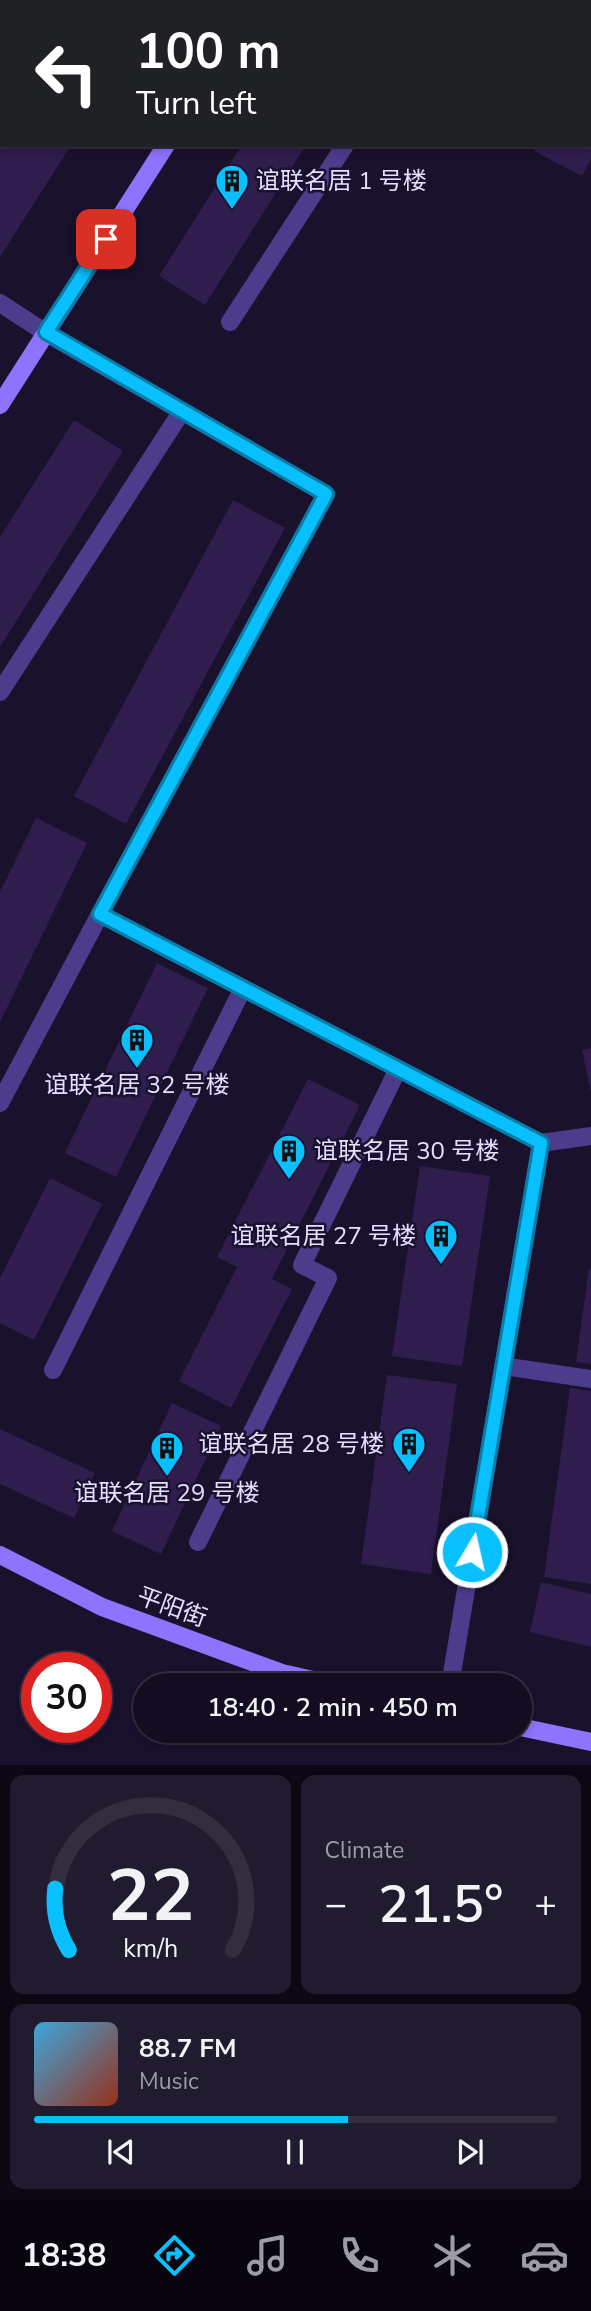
<!DOCTYPE html>
<meta charset="utf-8">
<style>
body{margin:0;font-family:"Nunito Sans","Noto Sans SC",sans-serif;background:#211b2f;color:#f1f3f6;height:100vh;display:flex;flex-direction:column;font-size:26px;white-space:nowrap}
*{box-sizing:border-box;margin:0}
p{font-size:23px;color:#9d9ca5}
.icon{flex:none;width:38px;height:38px;fill:none;stroke:currentColor;stroke-width:2;stroke-linecap:round;stroke-linejoin:round}
.map{position:relative;height:1765px;overflow:hidden}
.side{display:flex;flex-direction:column;gap:10px;padding:10px;background:#0b0713;flex:1}
.side>*{flex:none}
.top-card{position:absolute;left:0px;top:0px;width:592px;height:147px;box-shadow:0 4px 10px #0003,0 0 0 2px #332d40;background:#202124;color:#fff;overflow:hidden}
.speed{position:absolute;left:21px;top:1652px;display:flex;gap:14px;font-size:35px;font-weight:700;text-align:center}
.speed>*{display:grid;place-content:center;width:91px;height:91px;border-radius:50%;background:#140d22;box-shadow:0 4px 10px #0003,0 0 0 2px #332d40;line-height:1}
.speed .limit{border:10px solid #d22;background:#fff;color:#111}
.pin{position:absolute;display:grid;place-items:center;width:60px;height:60px;color:#fff;margin:-30px;border-radius:14px;box-shadow:0 4px 10px #0006}
.me{position:absolute;width:77px;margin:-38px;rotate:9deg;stroke-linejoin:round;filter:drop-shadow(0 0 5px #0008)}
.turn{display:flex;align-items:center;gap:24px;height:147px;padding:0 21px;font-size:32px}
.turn .icon{width:91px;height:91px;stroke-width:2.5}
.turn b{display:block;font-size:49px;line-height:60px}
.big{font-size:52px;font-weight:600;line-height:1.1}
.side .widget{flex:1;display:flex;flex-direction:column;justify-content:center;gap:10px;min-width:0;padding:0 24px;border-radius:14px;background:#211b2f}
.side .dial{align-items:center;gap:0}
.dial svg{height:182px;overflow:visible;fill:none;stroke:#332d40;stroke-width:7;stroke-linecap:round;text-anchor:middle}
.dial text{fill:#f1f3f6;stroke:none}
.song{display:flex;align-items:center;gap:21px}
.cover{width:84px;height:84px;border-radius:10px;background:linear-gradient(135deg,hsl(200 70% 55%),hsl(10 70% 35%))}
.played{height:7px;border-radius:4px;background:linear-gradient(90deg,#09c0ff 60%,#332d40 60%)}
.keys{display:flex;justify-content:space-around;direction:ltr}
.heat{display:flex;justify-content:space-between;align-items:center;font-size:38px;direction:ltr}
.side .tiles{flex:1;display:grid;gap:10px;grid-template-columns:1fr 1fr}
.widget:last-child{grid-column:span 2}
.trip{position:absolute;left:133px;top:1673px;width:399px;height:70px;border-radius:35px;background:#140d22;box-shadow:0 4px 10px #0003,0 0 0 2px #332d40;font-weight:600;line-height:70px;text-align:center}
.dock{display:flex;height:112px;justify-content:space-around;align-items:center;background:#08050e;color:#9d9ca5}
.dock .icon{width:49px;height:49px}
.dock .on{color:#09c0ff}
.dock b{font-size:32px;color:#f1f3f6}
.map>svg:first-child{display:block}
</style>
<div class="map">
<svg width="591" height="1765" viewBox="0 0 591 1765">
<rect width="100%" height="100%" fill="#1a112d"/>
<g fill="#2f1d4e">
<path d="M0 145H71L0 257Z"/>
<path d="M242 145H306L205 305 159 276Z"/>
<path d="M537 145H591V159L582 176 534 151Z"/>
<path d="M74 420 123 451 0 647V537Z"/>
<path d="M233 500 285 528 126 824 74 796Z"/>
<path d="M36 818 87 843 0 1022V892Z"/>
<path d="M157 963 208 988 116 1177 65 1153Z"/>
<path d="M591 1048V1089H590L582 1050Z"/>
<path d="M308 1079 360 1105 272 1279 292 1289 231 1408 179 1381 237 1267 217 1257Z"/>
<path d="M420 1166 490 1176 462 1366 392 1356Z"/>
<path d="M50 1178 102 1204 34 1340 0 1323V1278Z"/>
<path d="M589 1268 591 1269V1364L576 1362Z"/>
<path d="M387 1375 457 1384 431 1574 361 1564Z"/>
<path d="M570 1388 591 1391V1584L544 1577Z"/>
<path d="M172 1403 221 1426 161 1554 112 1531Z"/>
<path d="M0 1429 95 1473 74 1518 0 1484Z"/>
<path d="M541 1582 591 1594V1647L530 1632Z"/>
</g>
<g fill="none" stroke-linecap="round" stroke-linejoin="round">
<g stroke="#4c3c8c" stroke-width="18">
<path d="M62 2 63 0"/>
<path d="M438 2 439 0"/>
<path d="M0 100 2 97"/>
<path d="M0 303 46 333 326 494 100 914 541 1143"/>
<path d="M230 322 345 145"/>
<path d="M0 692 182 411"/>
<path d="M0 1103 100 914"/>
<path d="M503 1366 591 1379"/>
<path d="M53 1370 243 988"/>
<path d="M198 1542 328 1278 302 1265 398 1069"/>
<path d="M450 1685 541 1143 591 1136"/>
</g>
<g stroke="#8d74ff" stroke-width="18">
<path d="M257 2 258 0"/>
<path d="M0 405 166 145"/>
<path d="M0 1555 102 1607 282 1673 335 1685"/>
<path d="M520 1727 591 1742"/>
</g>
</g>
<g fill="none" stroke-linecap="round" stroke-linejoin="round">
<defs>
<path id="route" d="M106 239 46 332 326 494 100 914 541 1143 472 1552"/>
</defs>
<use href="#route" stroke="#067da6" stroke-width="18"/>
<use href="#route" stroke="#09c0ff" stroke-width="12"/>
</g>
<defs>
<symbol id="building-pin" viewBox="-11 -11 22 30"><path d="M0 17L-7.5 6A9.5 9.5 0 1 1 7.5 6Z" fill="#09c0ff" stroke="#1a112d"/><path d="M-4-6H4V6H1V3H-1V6H-4ZM-2.5-4.3h1.7v1.8h-1.7ZM.8-4.3h1.7v1.8H.8ZM-2.5-1h1.7V.8h-1.7ZM.8-1h1.7V.8H.8Z" fill="#111"/></symbol>
</defs>
<g fill-rule="evenodd">
<use href="#building-pin" x="213" y="162" width="38" height="52"/>
<use href="#building-pin" x="118" y="1021" width="38" height="52"/>
<use href="#building-pin" x="270" y="1132" width="38" height="52"/>
<use href="#building-pin" x="422" y="1217" width="38" height="52"/>
<use href="#building-pin" x="390" y="1425" width="38" height="52"/>
<use href="#building-pin" x="148" y="1429" width="38" height="52"/>
</g>
<g text-anchor="middle" stroke-width="5" stroke-linejoin="round" paint-order="stroke">
<g font-size="24" fill="#e6ddff" stroke="#1a112d" text-anchor="start">
<text x="256" y="189">谊联名居 1 号楼</text>
<text x="137" y="1093" text-anchor="middle">谊联名居 32 号楼</text>
<text x="314" y="1159">谊联名居 30 号楼</text>
<text x="416" y="1244" text-anchor="end">谊联名居 27 号楼</text>
<text x="384" y="1452" text-anchor="end">谊联名居 28 号楼</text>
<text x="167" y="1501" text-anchor="middle">谊联名居 29 号楼</text>
</g>
<g font-size="24" fill="#e6ddff" stroke="#1a112d">
<text transform="translate(172 1607) rotate(20)" y="8">平阳街</text>
</g>
</g>
</svg>
<div class="speed"><div class="limit">30</div></div>
<div class="pin" style="left:106px;top:239px;background:#d93025"><svg class="icon" aria-label="arrive" viewBox="0 0 24 24"><path d="M6 21V4h12l-3 4 3 4H6"/></svg></div>
<svg class="me" style="left:472px;top:1552px" viewBox="-20 -20 40 40"><circle r="17" fill="#09c0ff" stroke="#fff" stroke-width="3"/><path d="M0-11L8 9 0 5-8 9z" fill="#fff"/></svg>
<div class="trip">18:40 · 2 min · 450 m</div>
<div class="top-card">
<div class="turn"><svg class="icon" aria-label="left" viewBox="0 0 24 24"><path d="M17 20v-9H6M10 6l-5 5 5 5"/></svg><div><b>100 m</b>Turn left</div></div>
</div>
</div>
<section class="side">
<div class="tiles">
<div class="widget dial"><svg viewBox="0 0 100 80">
<path d="M14 69A42 42 0 1 1 86 69"/>
<path d="M14 69A42 42 0 0 1 8 42" stroke="#09c0ff"/>
<text x="50" y="56" font-size="32" font-weight="700">22</text>
<text x="50" y="72" font-size="11">km/h</text>
</svg></div>
<div class="widget"><p>Climate</p>
<div class="heat"><a>−</a><b class="big">21.5°</b><a>+</a></div>
</div>
<div class="widget">
<div class="song"><i class="cover"></i><div><b>88.7 FM</b><p>Music</p></div></div>
<div class="played"></div>
<div class="keys"><svg class="icon" aria-label="previous" viewBox="0 0 24 24"><path d="M18 5L8 12l10 7zM5 5v14"/></svg><svg class="icon" aria-label="pause" viewBox="0 0 24 24"><path d="M8 5v14M16 5v14"/></svg><svg class="icon" aria-label="next" viewBox="0 0 24 24"><path d="M6 5l10 7-10 7zM19 5v14"/></svg></div>
</div>
</div>
</section>
<nav class="dock">
<b>18:38</b>
<svg class="icon on" aria-label="directions" viewBox="0 0 24 24"><path d="M12 3l9 9-9 9-9-9zM9 14v-3h6M13 9l2 2-2 2"/></svg>
<svg class="icon" aria-label="music" viewBox="0 0 24 24"><path d="M9 18V5l10-2v13"/><circle cx="6" cy="18" r="3"/><circle cx="16" cy="16" r="3"/></svg>
<svg class="icon" aria-label="phone" viewBox="0 0 24 24"><path d="M5 4h4l2 5-3 2q2 4 5 5l2-3 5 2v4C11 20 4 13 5 4z"/></svg>
<svg class="icon" aria-label="climate" viewBox="0 0 24 24"><path d="M12 3v18M4 7l16 10M4 17L20 7"/></svg>
<svg class="icon" aria-label="car" viewBox="0 0 24 24"><path d="M5 17H2v-5l4-1 3-4h7l3 4 3 1v5h-3M9 17h6M6 11h13"/><circle cx="7" cy="17" r="2"/><circle cx="17" cy="17" r="2"/></svg>
</nav>
